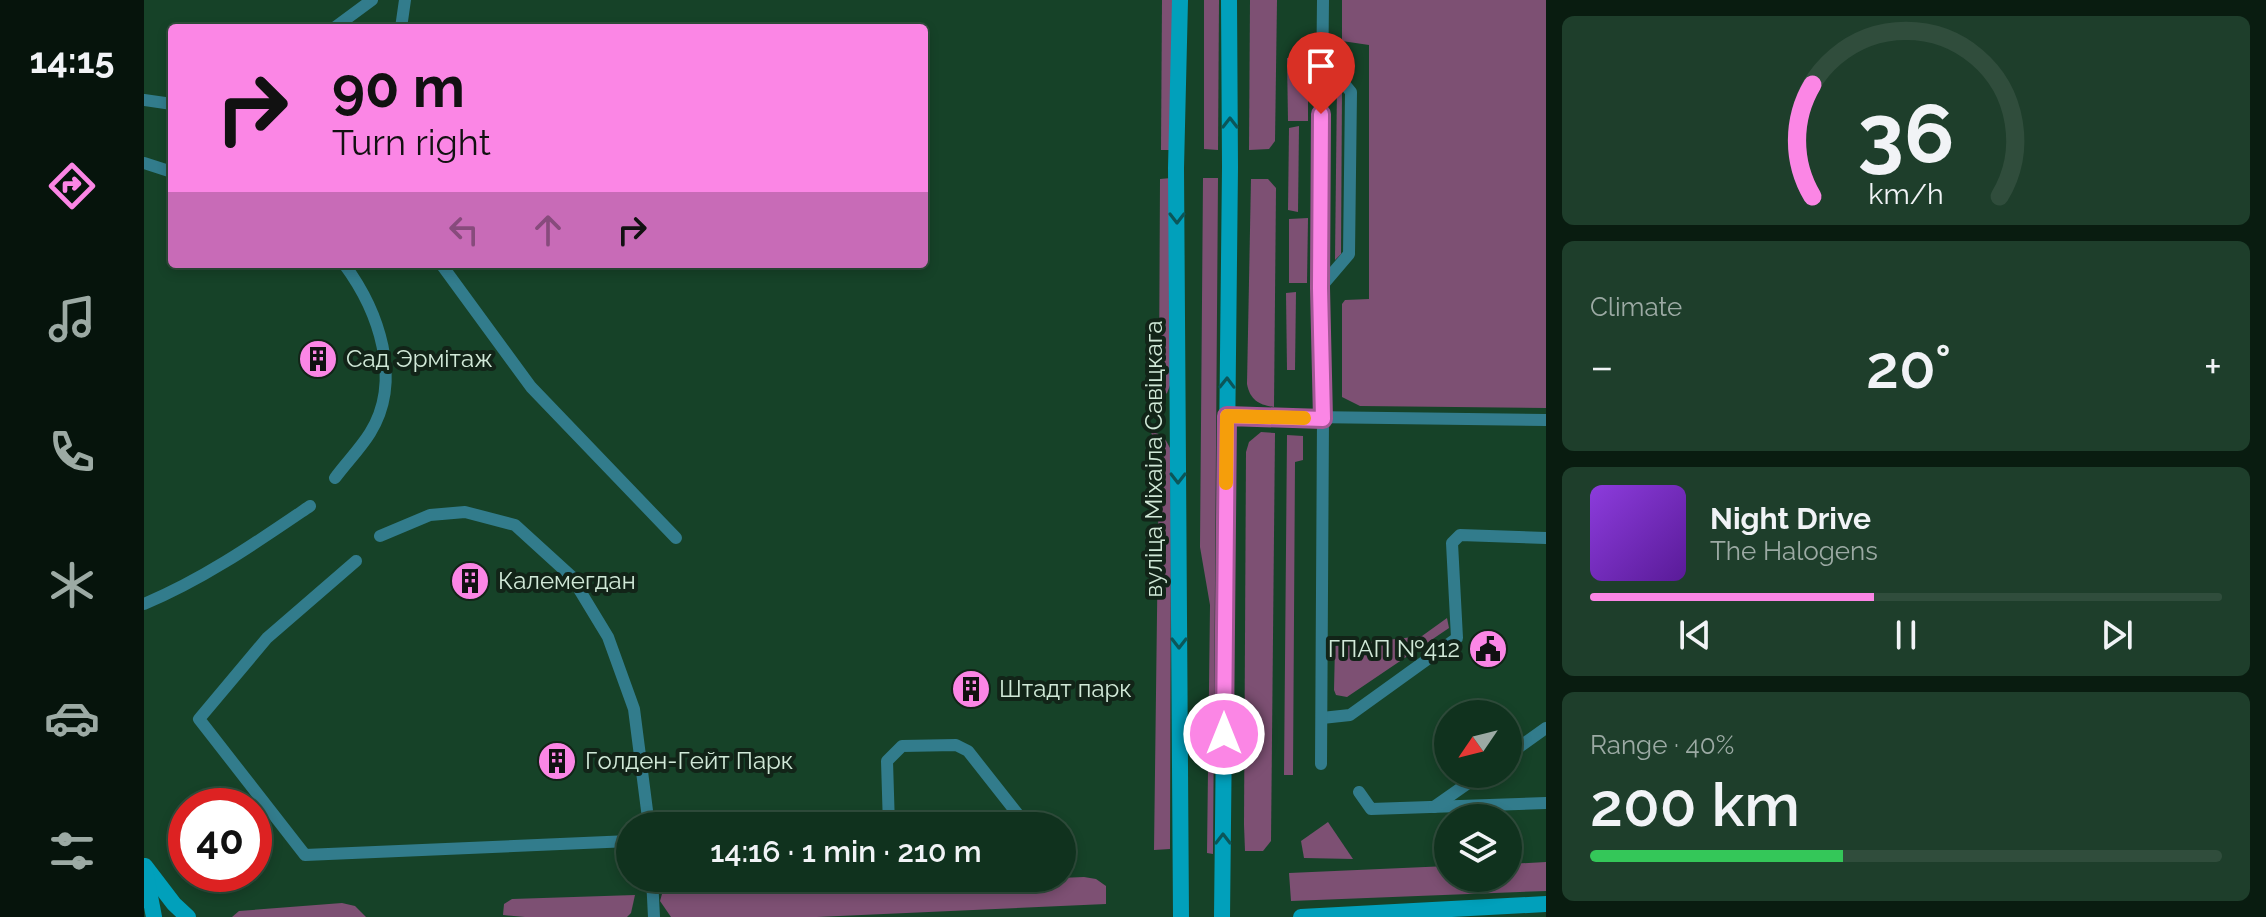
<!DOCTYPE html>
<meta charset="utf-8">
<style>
body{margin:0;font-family:Raleway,sans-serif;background:#1e3e2b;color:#f1f3f6;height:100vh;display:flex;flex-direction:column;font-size:30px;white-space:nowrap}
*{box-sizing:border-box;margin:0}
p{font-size:26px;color:#9caaa4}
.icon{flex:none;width:44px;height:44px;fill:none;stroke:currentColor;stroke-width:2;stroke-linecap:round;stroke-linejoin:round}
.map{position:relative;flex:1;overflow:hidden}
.details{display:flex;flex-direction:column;gap:16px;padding:16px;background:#091c10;width:720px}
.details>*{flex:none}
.top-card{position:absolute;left:24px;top:24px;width:760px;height:244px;border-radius:8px;box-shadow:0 4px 12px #0003,0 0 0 2px #304d3c;background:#fb86e5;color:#111;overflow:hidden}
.needle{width:52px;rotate:235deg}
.buttons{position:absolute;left:1290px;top:700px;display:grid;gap:16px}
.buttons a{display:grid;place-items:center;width:88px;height:88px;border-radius:50%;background:#10321e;box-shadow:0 4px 12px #0003,0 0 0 2px #304d3c;font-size:40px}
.speed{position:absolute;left:24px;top:788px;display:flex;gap:16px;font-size:40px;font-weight:700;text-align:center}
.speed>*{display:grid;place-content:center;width:104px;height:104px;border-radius:50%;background:#10321e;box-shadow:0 4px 12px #0003,0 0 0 2px #304d3c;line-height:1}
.speed .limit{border:12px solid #d22;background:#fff;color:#111}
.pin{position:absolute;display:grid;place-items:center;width:68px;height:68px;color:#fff;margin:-82px -34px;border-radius:50% 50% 50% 0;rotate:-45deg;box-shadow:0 0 8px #0007}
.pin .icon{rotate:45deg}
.me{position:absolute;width:88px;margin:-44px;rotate:0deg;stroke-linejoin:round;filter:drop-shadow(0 0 6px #0008)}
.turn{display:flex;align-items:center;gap:28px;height:168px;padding:0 32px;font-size:36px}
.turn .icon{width:104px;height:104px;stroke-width:2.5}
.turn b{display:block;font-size:56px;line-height:68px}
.lanes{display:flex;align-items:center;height:76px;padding:0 32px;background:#0003;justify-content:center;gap:40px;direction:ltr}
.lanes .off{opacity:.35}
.big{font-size:60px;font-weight:600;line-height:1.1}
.details .widget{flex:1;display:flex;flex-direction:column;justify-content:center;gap:12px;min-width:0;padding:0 28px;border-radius:12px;background:#1e3e2b}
.details .dial{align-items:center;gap:0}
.dial svg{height:208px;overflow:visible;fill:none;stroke:#304d3c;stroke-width:7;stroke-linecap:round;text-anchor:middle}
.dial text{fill:#f1f3f6;stroke:none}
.song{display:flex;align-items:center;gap:24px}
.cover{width:96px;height:96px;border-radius:12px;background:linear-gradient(135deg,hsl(270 70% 55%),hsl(270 70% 35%))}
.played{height:8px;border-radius:4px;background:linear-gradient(90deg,#fb86e5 45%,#304d3c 45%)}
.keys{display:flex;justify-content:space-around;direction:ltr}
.heat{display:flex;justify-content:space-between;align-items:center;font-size:44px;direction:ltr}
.charge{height:12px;border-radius:6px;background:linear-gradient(90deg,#34c759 40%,#304d3c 0)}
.trip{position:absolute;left:472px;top:812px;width:460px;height:80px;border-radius:40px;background:#10321e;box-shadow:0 4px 12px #0003,0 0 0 2px #304d3c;font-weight:600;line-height:80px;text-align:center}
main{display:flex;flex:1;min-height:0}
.dock{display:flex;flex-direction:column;width:144px;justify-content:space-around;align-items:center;background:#06140c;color:#9caaa4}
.dock .icon{width:56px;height:56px}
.dock .selected{color:#fb86e5}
.dock b{font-size:36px;color:#f1f3f6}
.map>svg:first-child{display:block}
</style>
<main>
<nav class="dock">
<b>14:15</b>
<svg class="icon selected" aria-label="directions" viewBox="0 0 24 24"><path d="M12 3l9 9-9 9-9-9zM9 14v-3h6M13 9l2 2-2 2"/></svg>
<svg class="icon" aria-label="music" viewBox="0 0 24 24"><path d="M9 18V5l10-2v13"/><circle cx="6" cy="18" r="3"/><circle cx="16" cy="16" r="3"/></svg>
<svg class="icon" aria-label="phone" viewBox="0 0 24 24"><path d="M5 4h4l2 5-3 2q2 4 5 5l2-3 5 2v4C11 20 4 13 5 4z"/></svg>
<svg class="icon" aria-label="climate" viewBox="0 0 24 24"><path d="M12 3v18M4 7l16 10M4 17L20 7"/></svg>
<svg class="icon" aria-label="car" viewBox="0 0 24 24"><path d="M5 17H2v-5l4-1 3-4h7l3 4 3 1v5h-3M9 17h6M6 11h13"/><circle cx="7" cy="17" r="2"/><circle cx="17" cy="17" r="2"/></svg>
<svg class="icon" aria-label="filters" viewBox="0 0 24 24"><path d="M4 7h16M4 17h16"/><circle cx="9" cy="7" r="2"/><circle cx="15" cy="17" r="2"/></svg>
</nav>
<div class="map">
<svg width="1402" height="917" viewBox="0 0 1402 917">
<rect width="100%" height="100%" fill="#164228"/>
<g fill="#7d5073">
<path d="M1018 0H1029V150H1017Z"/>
<path d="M1060 0H1075L1074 150 1060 149Z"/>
<path d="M1106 0H1133L1131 141 1125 149 1105 150Z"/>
<path d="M1198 0H1402V408L1216 406 1198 397V304L1201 300 1225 299V45L1198 41Z"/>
<path d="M1143 58H1164V121H1144Z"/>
<path d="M1193 84 1198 89 1197 254 1191 260Z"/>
<path d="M1155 126 1154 212 1144 210 1145 128Z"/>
<path d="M1027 178V383L1023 393 1010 403 1015 375 1016 179Z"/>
<path d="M1059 178H1074L1069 854 1063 853 1066 605 1056 547Z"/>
<path d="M1107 179H1124L1132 188 1130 407C1115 405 1106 400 1103 384Z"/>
<path d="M1164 218 1163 283H1145V219Z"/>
<path d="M1152 292 1151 370H1143L1142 293Z"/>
<path d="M1007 432 1019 435 1026 448 1027 514 1026 849 1010 850 1015 458Z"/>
<path d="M1117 432 1131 433 1127 841 1119 851H1101L1100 825 1102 452 1105 442Z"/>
<path d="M1143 435 1159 436V460L1151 462 1149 775H1140Z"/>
<path d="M1303 618 1305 628 1203 697 1192 695 1190 690 1191 646 1278 636Z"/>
<path d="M1184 822 1209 859 1160 858 1157 841Z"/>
<path d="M1402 862V891L1147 901 1145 873 1304 866V878H1364V864Z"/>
<path d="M940 877 952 879 962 886V904L673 917H527L516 901 518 894Z"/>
<path d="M491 895 487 913 483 917H381L359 915 360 904 368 899Z"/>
<path d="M198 903 211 906 222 917H88L95 911Z"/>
</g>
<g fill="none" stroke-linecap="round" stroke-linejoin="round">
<g stroke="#327c8c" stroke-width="12">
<path d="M190 28 228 0"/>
<path d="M257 28 261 0"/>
<path d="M0 100 28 104"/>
<path d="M0 163 28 172"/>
<path d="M297 264 387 387 532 538"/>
<path d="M1176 288 1205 254 1207 92 1178 57"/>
<path d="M1083 416 1402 420"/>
<path d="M191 478C202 463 216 449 226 433 259 380 235 311 200 264"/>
<path d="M236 536 286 515 321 512 371 525 427 576 464 637 490 709 505 826"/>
<path d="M212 561 123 638 55 719 161 855 486 841"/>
<path d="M0 604C60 579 113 542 166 506"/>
<path d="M1178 718 1206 715 1313 638 1308 543 1316 535 1402 538"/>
<path d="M1364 755 1402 728"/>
<path d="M1177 764 1179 419 1176 288 1179 0"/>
<path d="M1215 792 1227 809 1402 803"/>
<path d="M1290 807 1337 774"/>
<path d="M745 826 743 761 758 746 812 745 824 751 876 817"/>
<path d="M508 878 510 917"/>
</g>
<g stroke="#01a0bb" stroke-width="16">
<path d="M1036 0 1032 168 1037 917"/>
<path d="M1 866 30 904 44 917"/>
<path d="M1 870 10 917"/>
<path d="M1078 917 1086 167 1085 0"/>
<path d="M1157 917 1402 904"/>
</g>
</g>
<defs><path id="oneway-chevron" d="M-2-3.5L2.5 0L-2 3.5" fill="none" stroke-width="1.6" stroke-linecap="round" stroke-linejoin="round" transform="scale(2)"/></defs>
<g stroke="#0b5659">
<use href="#oneway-chevron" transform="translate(1086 123) rotate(-90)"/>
<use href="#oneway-chevron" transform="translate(1033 218) rotate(90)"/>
<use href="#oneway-chevron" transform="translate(1083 383) rotate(-89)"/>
<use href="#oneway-chevron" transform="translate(1034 478) rotate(90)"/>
<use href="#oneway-chevron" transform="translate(1035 643) rotate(90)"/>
<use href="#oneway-chevron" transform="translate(1079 839) rotate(-90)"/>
</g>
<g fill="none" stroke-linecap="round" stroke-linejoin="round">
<defs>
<path id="route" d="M1080 734 1083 416 1179 419 1176 288 1177 114"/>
</defs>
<use href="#route" stroke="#a35795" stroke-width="20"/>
<use href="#route" stroke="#fb86e5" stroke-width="14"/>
<path stroke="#f59e0b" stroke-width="14" d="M1082 483 1083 416 1160 418"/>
</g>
<defs>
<symbol id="building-disc" viewBox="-11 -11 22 22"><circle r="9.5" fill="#fb86e5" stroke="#122418"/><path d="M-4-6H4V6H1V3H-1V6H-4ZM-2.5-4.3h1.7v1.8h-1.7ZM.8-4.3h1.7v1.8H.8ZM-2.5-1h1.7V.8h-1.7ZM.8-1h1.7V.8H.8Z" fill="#111"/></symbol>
<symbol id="civic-disc" viewBox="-11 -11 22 22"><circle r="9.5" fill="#fb86e5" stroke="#122418"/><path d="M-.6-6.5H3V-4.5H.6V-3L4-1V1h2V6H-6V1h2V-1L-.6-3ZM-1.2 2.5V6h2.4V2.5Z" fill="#111"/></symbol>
</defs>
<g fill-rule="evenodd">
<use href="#building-disc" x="152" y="337" width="44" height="44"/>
<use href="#building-disc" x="304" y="559" width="44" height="44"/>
<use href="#civic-disc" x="1322" y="627" width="44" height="44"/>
<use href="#building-disc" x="805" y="667" width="44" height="44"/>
<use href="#building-disc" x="391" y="739" width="44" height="44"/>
</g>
<g text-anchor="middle" stroke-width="8" stroke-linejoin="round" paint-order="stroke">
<g font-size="24" fill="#d1e9d8" stroke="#122418" text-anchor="start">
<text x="202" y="367">Сад Эрмітаж</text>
<text x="354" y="589">Калемегдан</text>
<text x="1316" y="657" text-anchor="end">ГПАП №412</text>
<text x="855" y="697">Штадт парк</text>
<text x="441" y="769">Голден-Гейт Парк</text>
</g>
<g font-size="24" fill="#d1e9d8" stroke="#122418">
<text transform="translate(1010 459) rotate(-90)" y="8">вуліца Міхаіла Савіцкага</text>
</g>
</g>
</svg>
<div class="buttons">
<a><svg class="needle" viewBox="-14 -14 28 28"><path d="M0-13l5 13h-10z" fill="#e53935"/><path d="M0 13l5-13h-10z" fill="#9caaa4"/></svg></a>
<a><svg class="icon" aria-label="layers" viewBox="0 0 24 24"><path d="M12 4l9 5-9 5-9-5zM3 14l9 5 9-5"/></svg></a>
</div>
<div class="speed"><div class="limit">40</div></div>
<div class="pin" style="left:1177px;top:114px;background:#d93025"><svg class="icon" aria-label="arrive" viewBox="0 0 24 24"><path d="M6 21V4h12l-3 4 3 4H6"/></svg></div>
<svg class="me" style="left:1080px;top:734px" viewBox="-20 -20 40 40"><circle r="17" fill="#fb86e5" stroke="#fff" stroke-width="3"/><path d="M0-11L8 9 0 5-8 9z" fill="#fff"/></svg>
<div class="trip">14:16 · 1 min · 210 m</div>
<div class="top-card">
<div class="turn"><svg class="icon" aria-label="right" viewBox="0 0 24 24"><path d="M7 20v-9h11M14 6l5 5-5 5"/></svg><div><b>90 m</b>Turn right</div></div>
<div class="lanes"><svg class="icon off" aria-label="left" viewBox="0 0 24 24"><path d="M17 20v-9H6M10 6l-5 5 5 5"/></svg><svg class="icon off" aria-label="ahead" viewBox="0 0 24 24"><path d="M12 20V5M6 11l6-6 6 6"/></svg><svg class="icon" aria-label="right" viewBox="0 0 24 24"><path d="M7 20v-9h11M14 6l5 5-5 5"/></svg></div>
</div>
</div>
<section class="details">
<div class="widget dial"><svg viewBox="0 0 100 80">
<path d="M14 69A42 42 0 1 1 86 69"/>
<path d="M14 69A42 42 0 0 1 14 26" stroke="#fb86e5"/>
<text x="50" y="56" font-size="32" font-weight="700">36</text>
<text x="50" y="72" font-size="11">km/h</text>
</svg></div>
<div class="widget"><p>Climate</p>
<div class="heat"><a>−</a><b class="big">20°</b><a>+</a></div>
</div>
<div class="widget">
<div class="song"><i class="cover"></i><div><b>Night Drive</b><p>The Halogens</p></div></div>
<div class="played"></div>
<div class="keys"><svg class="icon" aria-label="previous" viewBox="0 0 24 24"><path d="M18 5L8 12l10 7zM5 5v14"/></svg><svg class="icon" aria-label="pause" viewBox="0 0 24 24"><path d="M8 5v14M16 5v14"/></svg><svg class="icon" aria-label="next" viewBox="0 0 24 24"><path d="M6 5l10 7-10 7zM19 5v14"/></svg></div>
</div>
<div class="widget"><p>Range · 40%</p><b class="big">200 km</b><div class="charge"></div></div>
</section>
</main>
